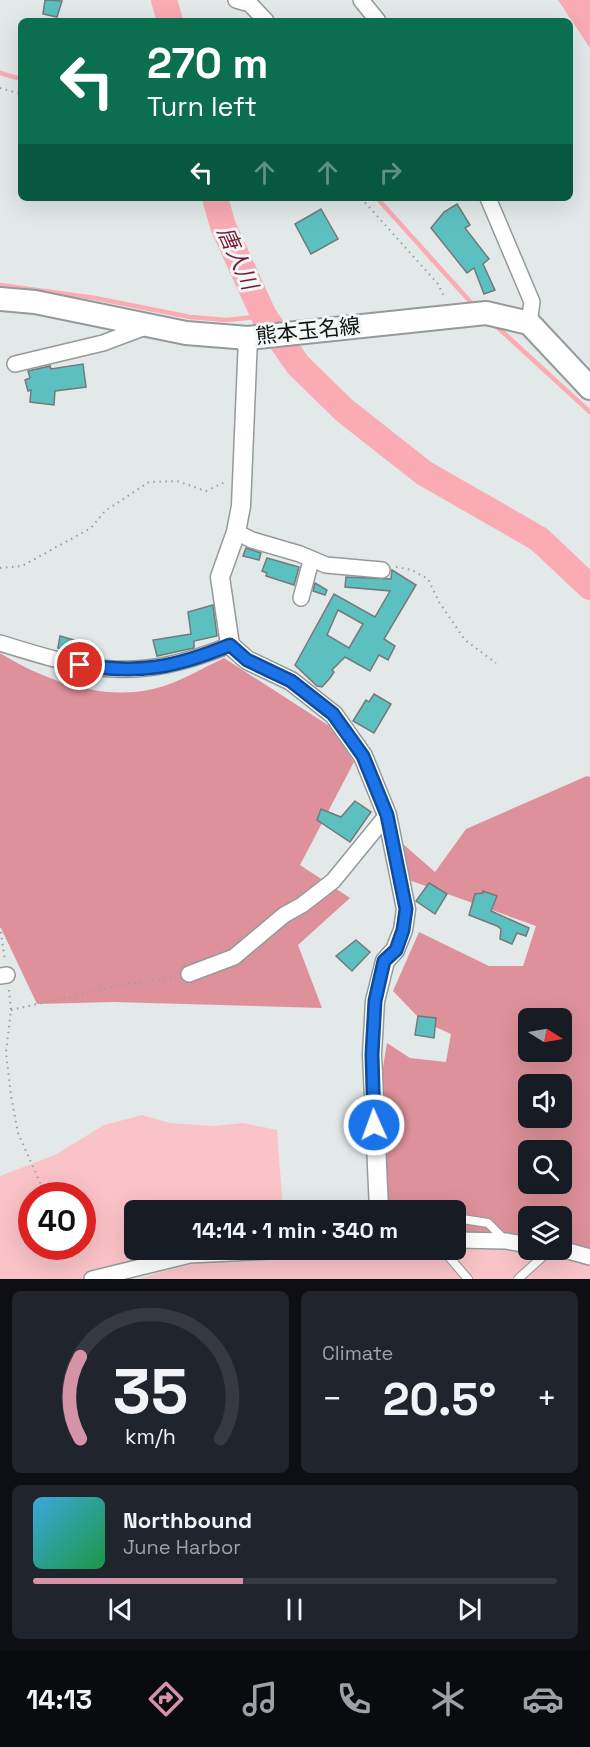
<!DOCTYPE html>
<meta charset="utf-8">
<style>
body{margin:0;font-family:"Space Grotesk","Noto Sans JP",sans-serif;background:#20242c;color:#f1f3f6;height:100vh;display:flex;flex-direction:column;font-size:22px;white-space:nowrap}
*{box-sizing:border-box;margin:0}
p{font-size:20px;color:#9ea1a6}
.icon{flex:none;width:33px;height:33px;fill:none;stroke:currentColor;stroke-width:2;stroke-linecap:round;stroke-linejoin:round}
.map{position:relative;height:1279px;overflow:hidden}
.panel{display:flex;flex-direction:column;gap:12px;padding:12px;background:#0d0f14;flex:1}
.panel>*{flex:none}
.banner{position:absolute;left:18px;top:18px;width:555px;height:183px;border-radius:9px;box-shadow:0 6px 24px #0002;background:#0b6e4f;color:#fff;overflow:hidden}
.needle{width:39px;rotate:101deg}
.tools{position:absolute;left:518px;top:1008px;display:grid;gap:12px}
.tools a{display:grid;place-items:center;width:54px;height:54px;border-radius:9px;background:#171b24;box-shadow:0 6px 24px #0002;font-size:30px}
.speed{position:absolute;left:18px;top:1182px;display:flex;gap:12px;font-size:30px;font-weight:700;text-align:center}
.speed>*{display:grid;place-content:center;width:78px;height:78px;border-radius:50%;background:#171b24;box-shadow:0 6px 24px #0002;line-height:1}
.speed .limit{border:9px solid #d22;background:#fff;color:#111}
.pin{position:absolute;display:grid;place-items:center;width:51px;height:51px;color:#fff;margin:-26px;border:3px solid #fff;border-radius:50%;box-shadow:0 2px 6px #0007}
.me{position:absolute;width:66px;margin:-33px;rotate:358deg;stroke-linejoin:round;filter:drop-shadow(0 0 4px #0008)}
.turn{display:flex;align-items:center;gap:21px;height:126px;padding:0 30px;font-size:27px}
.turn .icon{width:78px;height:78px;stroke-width:2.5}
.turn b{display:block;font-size:42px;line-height:51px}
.lanes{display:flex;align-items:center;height:57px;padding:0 30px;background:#0003;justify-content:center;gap:30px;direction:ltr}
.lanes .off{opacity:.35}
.big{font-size:45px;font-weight:700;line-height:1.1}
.panel .widget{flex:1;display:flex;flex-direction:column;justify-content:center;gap:9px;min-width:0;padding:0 21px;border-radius:9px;background:#20242c}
.panel .dial{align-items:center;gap:0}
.dial svg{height:156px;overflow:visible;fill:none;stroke:#363941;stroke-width:7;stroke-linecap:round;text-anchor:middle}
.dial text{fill:#f1f3f6;stroke:none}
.song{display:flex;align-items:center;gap:18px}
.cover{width:72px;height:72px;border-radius:9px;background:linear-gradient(135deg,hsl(200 70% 55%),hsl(140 70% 35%))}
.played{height:6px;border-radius:3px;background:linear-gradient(90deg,#d493a7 40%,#363941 40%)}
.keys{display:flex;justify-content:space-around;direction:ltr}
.heat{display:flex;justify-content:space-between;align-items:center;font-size:33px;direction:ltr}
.panel .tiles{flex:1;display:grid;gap:12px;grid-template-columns:1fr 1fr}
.widget:last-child{grid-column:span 2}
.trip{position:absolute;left:124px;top:1200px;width:342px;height:60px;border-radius:9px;background:#171b24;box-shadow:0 6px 24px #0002;font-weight:700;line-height:60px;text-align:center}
.dock{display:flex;height:96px;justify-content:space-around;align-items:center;background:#090b0e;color:#9ea1a6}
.dock .icon{width:42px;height:42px}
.dock .on{color:#d493a7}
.dock b{font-size:27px;color:#f1f3f6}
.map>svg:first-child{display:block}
</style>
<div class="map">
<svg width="590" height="1279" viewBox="0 0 590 1279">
<rect width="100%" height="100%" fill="#e3e9e9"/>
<g fill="#fac3c8" fill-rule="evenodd">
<path d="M142 1115 170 1123 213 1126 243 1123 277 1130 283 1210H135V1250H264L92 1279H0V1176L55 1155 104 1125ZM32 1196H82V1246H32Z"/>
<path d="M456 1237 528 1250 561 1249 590 1256V1279H139C241 1244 350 1250 456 1250Z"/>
</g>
<g fill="#de919a" fill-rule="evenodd">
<path d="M0 653C45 681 104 702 157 688 180 682 203 668 224 658L331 727 354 762 300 865 350 898 298 945 322 1008 113 1002 37 1004 0 926Z"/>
<path d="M587 776 590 777V1258L552 1250H561V1216H528V1245L456 1237V1210H384L382 1073 387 1043 410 1058 446 1062 451 1034 422 1021 393 991 419 932 489 966H523L536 926 406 879 403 844 435 872 466 829ZM528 1018H561V1052H528ZM528 1084H561V1118H528ZM528 1150H561V1184H528Z"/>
</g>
<path fill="#faabb4" d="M558 0H590V48Z"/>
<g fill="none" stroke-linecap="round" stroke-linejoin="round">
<g stroke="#faabb4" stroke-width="4.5">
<path d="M0 73 21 79"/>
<path d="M377 198 475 307"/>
<path d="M0 285 95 298 190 317 227 320 264 316"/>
<path d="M495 325 590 412"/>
</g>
<g stroke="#faabb4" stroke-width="26">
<path d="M164 0 170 21"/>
<path d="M215 198 223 226 264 316 298 365 344 410 424 473 539 539 590 587"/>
</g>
</g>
<g fill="#5cc0c1" stroke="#747979" stroke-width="1.5" fill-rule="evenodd">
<path d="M45 0 62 1 57 17 43 14Z"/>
<path d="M457 204 470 225 465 228 489 259 483 264 495 290 484 294 474 268 467 273 431 228 444 212Z"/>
<path d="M321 209 338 239 311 254 295 224Z"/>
<path d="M83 364 86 387 55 391 54 405 30 402 31 390 28 391 25 380 30 378 28 371 50 366 51 369Z"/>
<path d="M246 548 261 553 259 560 243 556Z"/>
<path d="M267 558 299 567 294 585 266 576 267 573 262 571Z"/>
<path d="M392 570 416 585 384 639 395 646 388 660 379 655 370 671 345 657 332 670 334 672 330 678 322 687 317 686 295 665 334 594 375 617 390 591 345 587 346 577 391 579ZM338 610 363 624 349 648 327 635Z"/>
<path d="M315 583 327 590 325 595 313 591Z"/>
<path d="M213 605 217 636 194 641V648L157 656 153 640 191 634 188 612Z"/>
<path d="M60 636 81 642 77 654 58 648Z"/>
<path d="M374 694 391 704 374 733 353 721 366 700 369 702Z"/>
<path d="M355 801 371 812 350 842 317 820 321 809 341 817Z"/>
<path d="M429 883 447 894 435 914 416 901Z"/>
<path d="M483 891 497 896 491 911 529 928 526 936 517 933 512 944 500 939 501 929 497 926 469 915 475 894 483 893Z"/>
<path d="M356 940 370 952 352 971 336 956Z"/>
<path d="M418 1016 436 1018 434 1038 415 1035Z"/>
</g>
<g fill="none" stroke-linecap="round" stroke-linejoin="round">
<defs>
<g id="service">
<path d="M456 1218 488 1223 504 1239"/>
<path d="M443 1250 468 1279"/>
<path d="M518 1279 550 1250"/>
</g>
<g id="minor">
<path d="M236 0 250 4 266 21"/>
<path d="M361 0 378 21"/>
<path d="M488 198 532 302 529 323"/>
<path d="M15 364 103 343 148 326"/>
<path d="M236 532 252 540 300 554 326 565 382 570"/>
<path d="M301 598 311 561"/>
<path d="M0 643C93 672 136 683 230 645"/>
<path d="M189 974 234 957 284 915 302 905 333 881 387 815"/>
<path d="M0 976 7 975"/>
<path d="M456 1240 506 1241 528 1245"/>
<path d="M561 1249 590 1257"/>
<path d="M92 1279 190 1255 291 1250"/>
</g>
<path id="tertiary" d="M248 338 241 506 236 532 220 577 230 645 247 660 291 681 334 715 363 756 387 815 406 909 403 930 395 950 385 961 375 1001 372 1054 379 1210"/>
<path id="primary" d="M0 299 35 302 186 333 248 338 486 313 529 323 590 388"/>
</defs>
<use href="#service" stroke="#949a9a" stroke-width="10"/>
<use href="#minor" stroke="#949a9a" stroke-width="18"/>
<use href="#tertiary" stroke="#949a9a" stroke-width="21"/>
<use href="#primary" stroke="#949a9a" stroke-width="26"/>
<g stroke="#9ba0a0" stroke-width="2" stroke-dasharray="1.5 4.5" stroke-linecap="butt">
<path d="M0 88 21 94"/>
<path d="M361 198 438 284 445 299"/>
<path d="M396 567 412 570 428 579 439 602 465 640 496 663"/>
<path d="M0 568 22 566 91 528 105 511 149 482 177 481 206 491 227 481"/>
<path d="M0 926 5 961"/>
<path d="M9 990 11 1010 6 1052 11 1096 18 1133 46 1196"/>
<path d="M11 1010 121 985 176 977"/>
</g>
<use href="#service" stroke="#fff" stroke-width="8"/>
<use href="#minor" stroke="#fff" stroke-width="15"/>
<use href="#tertiary" stroke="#fff" stroke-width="18"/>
<use href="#primary" stroke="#fff" stroke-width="22"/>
</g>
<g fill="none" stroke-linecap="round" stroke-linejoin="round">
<defs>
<path id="route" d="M80 665C140 674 174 668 230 645L247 660 291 681 333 714 363 756 387 815 406 909 403 930 396 950 384 961 375 1001 372 1054 374 1125"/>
</defs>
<use href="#route" stroke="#114b97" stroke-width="15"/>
<use href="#route" stroke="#1a73e8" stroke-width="10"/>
</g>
<g text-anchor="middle" stroke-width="6" stroke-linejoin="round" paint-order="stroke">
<g font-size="21" fill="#101212" stroke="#f1f7f6">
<text transform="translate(308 331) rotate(-6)" y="7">熊本玉名線</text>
</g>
<g font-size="22" font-style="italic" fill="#761c31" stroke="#f1f7f6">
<text transform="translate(238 258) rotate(66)" y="8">唐人川</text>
</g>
</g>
</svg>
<div class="tools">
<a><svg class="needle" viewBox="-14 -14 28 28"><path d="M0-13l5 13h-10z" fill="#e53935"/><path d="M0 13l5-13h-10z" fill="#9ea1a6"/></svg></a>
<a><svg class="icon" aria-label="sound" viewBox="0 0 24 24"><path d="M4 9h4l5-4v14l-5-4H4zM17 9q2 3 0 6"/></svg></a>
<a><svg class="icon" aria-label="search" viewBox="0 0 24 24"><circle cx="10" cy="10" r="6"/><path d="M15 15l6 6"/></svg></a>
<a><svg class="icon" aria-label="layers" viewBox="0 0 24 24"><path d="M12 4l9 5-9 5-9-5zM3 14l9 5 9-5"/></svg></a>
</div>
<div class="speed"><div class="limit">40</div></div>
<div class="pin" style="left:80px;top:665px;background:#d93025"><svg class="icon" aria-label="arrive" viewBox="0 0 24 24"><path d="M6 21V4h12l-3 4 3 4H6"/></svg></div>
<svg class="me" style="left:374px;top:1125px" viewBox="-20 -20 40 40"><circle r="17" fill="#1a73e8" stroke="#fff" stroke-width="3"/><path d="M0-11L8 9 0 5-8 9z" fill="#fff"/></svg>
<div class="trip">14:14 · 1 min · 340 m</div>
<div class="banner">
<div class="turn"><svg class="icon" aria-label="left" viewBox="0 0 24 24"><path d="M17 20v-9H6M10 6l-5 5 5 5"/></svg><div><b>270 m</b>Turn left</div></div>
<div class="lanes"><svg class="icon" aria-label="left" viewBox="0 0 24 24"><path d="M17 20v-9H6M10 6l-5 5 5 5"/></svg><svg class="icon off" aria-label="ahead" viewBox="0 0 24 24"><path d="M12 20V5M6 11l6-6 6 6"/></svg><svg class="icon off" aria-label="ahead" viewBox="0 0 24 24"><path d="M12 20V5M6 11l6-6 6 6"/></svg><svg class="icon off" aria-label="right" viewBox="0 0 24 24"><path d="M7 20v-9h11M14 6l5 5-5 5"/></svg></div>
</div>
</div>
<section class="panel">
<div class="tiles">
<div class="widget dial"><svg viewBox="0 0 100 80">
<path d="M14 69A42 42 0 1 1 86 69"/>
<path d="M14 69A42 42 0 0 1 14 27" stroke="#d493a7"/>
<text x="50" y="56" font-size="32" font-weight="700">35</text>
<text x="50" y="72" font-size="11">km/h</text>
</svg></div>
<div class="widget"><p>Climate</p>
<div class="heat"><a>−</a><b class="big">20.5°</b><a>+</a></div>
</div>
<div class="widget">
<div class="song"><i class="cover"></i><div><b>Northbound</b><p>June Harbor</p></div></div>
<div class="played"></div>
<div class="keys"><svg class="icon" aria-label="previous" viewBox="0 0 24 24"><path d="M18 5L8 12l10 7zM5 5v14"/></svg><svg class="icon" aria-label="pause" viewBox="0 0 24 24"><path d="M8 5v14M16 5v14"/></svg><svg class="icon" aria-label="next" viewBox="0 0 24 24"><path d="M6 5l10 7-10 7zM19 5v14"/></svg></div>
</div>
</div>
</section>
<nav class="dock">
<b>14:13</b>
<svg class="icon on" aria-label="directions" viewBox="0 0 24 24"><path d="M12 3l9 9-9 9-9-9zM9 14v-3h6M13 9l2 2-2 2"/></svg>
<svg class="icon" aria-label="music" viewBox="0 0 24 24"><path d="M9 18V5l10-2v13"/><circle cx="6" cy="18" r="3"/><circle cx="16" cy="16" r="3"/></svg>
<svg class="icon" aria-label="phone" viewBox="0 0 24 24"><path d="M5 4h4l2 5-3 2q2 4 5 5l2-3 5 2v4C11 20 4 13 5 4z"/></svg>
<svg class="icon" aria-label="climate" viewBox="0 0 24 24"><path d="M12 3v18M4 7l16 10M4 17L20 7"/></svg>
<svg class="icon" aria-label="car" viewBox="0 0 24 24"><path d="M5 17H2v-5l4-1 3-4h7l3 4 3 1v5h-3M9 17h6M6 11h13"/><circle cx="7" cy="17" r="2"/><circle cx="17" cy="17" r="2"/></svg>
</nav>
